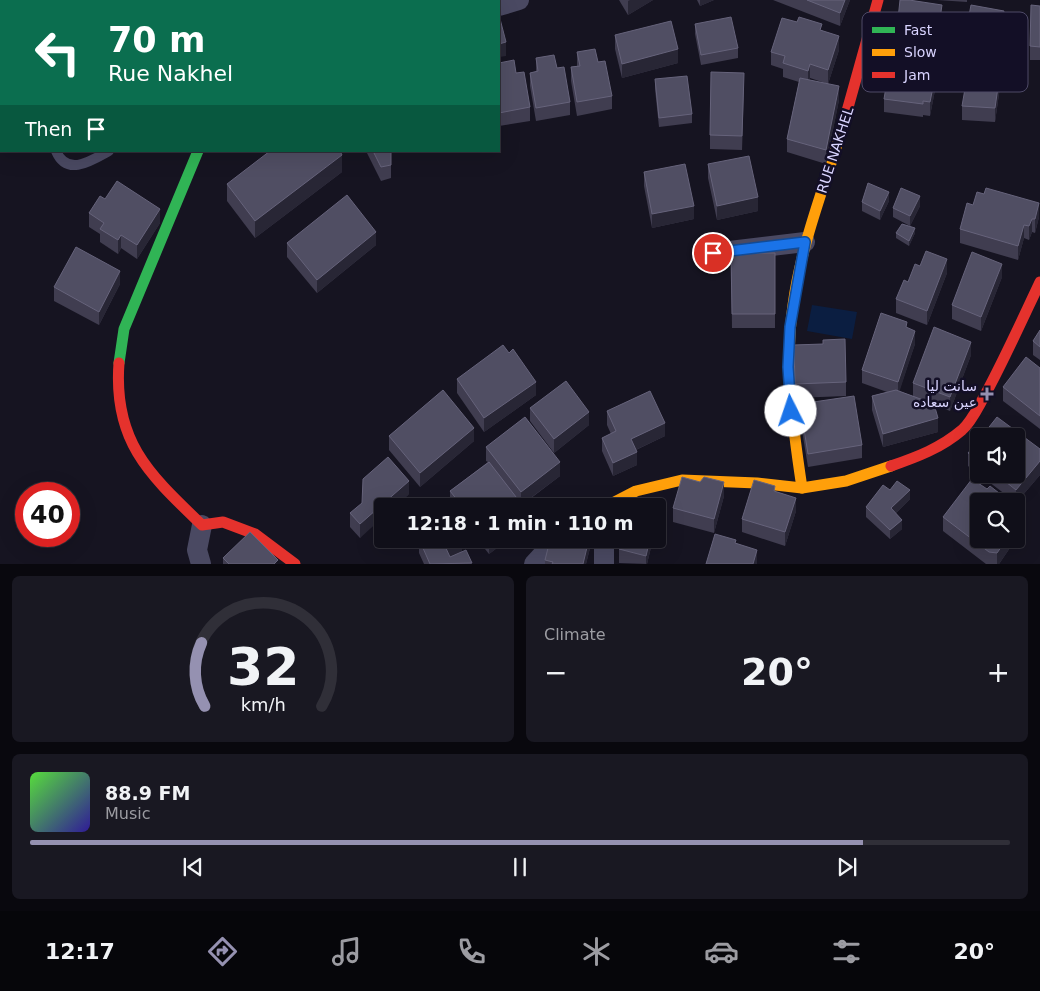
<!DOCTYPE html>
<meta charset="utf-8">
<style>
body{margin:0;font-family:"DejaVu Sans",Cairo,sans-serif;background:#191822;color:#f1f3f6;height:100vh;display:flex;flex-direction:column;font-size:19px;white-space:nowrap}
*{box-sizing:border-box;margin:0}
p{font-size:16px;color:#9c9ca2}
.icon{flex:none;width:28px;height:28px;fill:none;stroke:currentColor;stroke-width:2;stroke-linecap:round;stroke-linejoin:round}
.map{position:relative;height:564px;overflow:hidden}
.sheet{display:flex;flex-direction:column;gap:12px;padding:12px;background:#09080e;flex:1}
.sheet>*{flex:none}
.banner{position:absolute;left:0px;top:0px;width:500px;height:152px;box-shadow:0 5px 20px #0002,0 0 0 1px #302f38;background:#0b6e4f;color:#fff;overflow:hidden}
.tools{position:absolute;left:970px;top:428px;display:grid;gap:10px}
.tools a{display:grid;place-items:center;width:55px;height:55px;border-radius:5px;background:#100f19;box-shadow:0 5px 20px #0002,0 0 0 1px #302f38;font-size:25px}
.speed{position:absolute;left:15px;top:482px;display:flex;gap:10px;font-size:25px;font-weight:700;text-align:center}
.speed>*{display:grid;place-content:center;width:65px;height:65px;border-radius:50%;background:#100f19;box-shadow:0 5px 20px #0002,0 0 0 1px #302f38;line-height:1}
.speed .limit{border:8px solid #d22;background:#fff;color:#111}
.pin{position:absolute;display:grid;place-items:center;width:42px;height:42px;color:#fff;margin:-21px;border:2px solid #fff;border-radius:50%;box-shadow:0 1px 5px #0007}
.me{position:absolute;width:55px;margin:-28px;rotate:356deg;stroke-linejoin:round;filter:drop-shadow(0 0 4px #0008)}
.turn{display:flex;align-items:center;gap:18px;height:105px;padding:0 25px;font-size:22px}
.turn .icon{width:65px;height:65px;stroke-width:2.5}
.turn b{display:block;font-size:35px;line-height:42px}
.then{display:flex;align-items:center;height:48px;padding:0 25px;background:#0003;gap:10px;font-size:19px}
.big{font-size:38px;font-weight:600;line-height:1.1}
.sheet .widget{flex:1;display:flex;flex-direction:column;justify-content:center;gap:8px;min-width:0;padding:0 18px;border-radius:8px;background:#191822}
.sheet .dial{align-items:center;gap:0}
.dial svg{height:130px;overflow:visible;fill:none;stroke:#302f38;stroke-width:7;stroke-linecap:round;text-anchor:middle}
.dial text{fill:#f1f3f6;stroke:none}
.song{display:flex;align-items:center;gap:15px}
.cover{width:60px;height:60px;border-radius:8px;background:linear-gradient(135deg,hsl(110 70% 55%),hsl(250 70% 35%))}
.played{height:5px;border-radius:2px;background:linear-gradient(90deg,#9591b1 85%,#302f38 85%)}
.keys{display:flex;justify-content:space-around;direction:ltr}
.heat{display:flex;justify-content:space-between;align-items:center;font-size:28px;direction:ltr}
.sheet .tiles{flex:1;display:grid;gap:12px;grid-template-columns:1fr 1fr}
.widget:last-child{grid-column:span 2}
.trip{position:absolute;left:374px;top:498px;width:292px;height:50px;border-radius:5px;background:#100f19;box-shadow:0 5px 20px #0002,0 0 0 1px #302f38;font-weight:600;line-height:50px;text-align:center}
.tabs{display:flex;height:80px;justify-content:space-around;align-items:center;background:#06060a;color:#9c9ca2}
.tabs .icon{width:35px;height:35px}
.tabs .on{color:#9591b1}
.tabs b{font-size:22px;color:#f1f3f6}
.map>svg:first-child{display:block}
</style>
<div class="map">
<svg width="1040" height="564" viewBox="0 0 1040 564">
<rect width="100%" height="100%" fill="#161421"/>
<path fill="#0b1e41" d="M812 305 857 312 852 339 807 331Z"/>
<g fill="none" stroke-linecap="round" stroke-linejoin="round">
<path stroke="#4a4962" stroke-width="10" d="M56 151C67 177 91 161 109 151"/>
<g stroke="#4a4962" stroke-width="20">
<path d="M499 6 519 0"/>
<path d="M713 253 805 242"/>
<path d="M604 539V564"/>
<path d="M201 564 197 550 202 525"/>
<path d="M534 564 557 539"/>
</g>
<path stroke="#30b455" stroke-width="11" d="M119 363 124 329 198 151"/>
<g stroke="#ff9f0a" stroke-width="11">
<path d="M802 488C793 428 784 366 793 305 801 245 824 187 842 129"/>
<path d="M607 506 636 491 682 480 757 483 802 488 846 481 891 466"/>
</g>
<g stroke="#e5322d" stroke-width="11">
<path d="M842 129 878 0"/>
<path d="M119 363C113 442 150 475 202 525L223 522 255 534 295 564"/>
<path d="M891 466C917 457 941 448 962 430 972 421 978 407 985 395 1005 358 1022 320 1040 282"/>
</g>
</g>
<g fill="#403d50">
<path d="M619 0H653L628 15Z"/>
<path d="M697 0H714L700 6Z"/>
<path d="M773 0H850L840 26Z"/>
<path d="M937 0H967V2Z"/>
<path d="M1040 6V60H1030V46Z"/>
<path d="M942 19 936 58 896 51V38Z"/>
<path d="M1004 21 997 53 965 47V37Z"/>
<path d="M695 24 738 48V58L701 65 695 34Z"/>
<path d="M822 30 839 50 828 84 810 78 809 80 839 100 826 164 787 152V139L799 82 783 77V69L771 65V52Z"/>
<path d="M615 35 678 63 622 78 615 49Z"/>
<path d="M577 52 598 62 612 96V109L577 116 571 81V67L577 66Z"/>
<path d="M536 58 557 68 570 102V115L536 121 530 86V73L536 72Z"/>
<path d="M499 63 516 73 530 107V121L499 126Z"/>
<path d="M929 71 936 85 930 116 923 115V117L884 112V99Z"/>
<path d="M655 79 692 114V123L659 127 655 89Z"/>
<path d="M1001 80 995 122 962 120V106Z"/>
<path d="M744 87 742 150 710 149V135Z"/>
<path d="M366 151H391V178L381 181Z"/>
<path d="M708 164 758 211 717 220 708 178Z"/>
<path d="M342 172 255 238 227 201V184Z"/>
<path d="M644 172 694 219 652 228 644 186Z"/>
<path d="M105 199 160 223 137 259 121 248 118 254 100 242V234L89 227V213Z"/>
<path d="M889 201 880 220 862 211V202Z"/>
<path d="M920 206 910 226 893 217V208Z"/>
<path d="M1039 217 1035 233 1032 232 1029 240 1024 238 1018 260 960 243V229Z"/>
<path d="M896 233H915L909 246 896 238Z"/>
<path d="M287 243 376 245 317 293 287 257Z"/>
<path d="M731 253H775V328H732Z"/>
<path d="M920 266 947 273 927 325 896 313V299Z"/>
<path d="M1002 277 981 331 952 319V305Z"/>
<path d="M120 284 99 325 54 301V287Z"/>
<path d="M907 328 915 344 899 391 913 396V383L971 355 950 411 935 405 938 432 883 447 872 410V396L887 392 862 383V370Z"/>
<path d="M1040 330V360L1033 355V341Z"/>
<path d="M823 344 846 382V396L795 398 794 345Z"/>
<path d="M1040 368V429L1003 401V387Z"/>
<path d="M457 379 536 395 484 432 457 393Z"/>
<path d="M800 404 862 445V458L808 467 800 418Z"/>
<path d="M530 408 589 425 554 453 530 421Z"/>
<path d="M607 411 665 436 636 450 637 465 613 476 602 451V438L611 434 607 425Z"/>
<path d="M389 436 474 441 420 487 389 450Z"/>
<path d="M979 440V474H1016L1040 449V475L1016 503V501H1014L968 466V453Z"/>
<path d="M486 447 560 476 522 505 523 506H451L450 505V491L488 462 486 461Z"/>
<path d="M700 482 724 496 714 533 673 522V508Z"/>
<path d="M890 490 910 499 896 513 902 529 890 539 866 517V507Z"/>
<path d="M409 494 396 506H382L360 538 350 527V513Z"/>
<path d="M796 511 785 546 742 532V519Z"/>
<path d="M943 517 979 539H1016L999 564H986L943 531Z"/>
<path d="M419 539H462V552L472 564H424L419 553Z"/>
<path d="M477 539H509L489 554Z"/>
<path d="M591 539V544L586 564H545V560L558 542Z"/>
<path d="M653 539 647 564 619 563V549Z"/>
<path d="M223 558 278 564H223Z"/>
</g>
<g fill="#282635">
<path d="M630 0H653L628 15V1Z"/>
<path d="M700 0H714L700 6Z"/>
<path d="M845 0H850L840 26V13Z"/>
<path d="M942 5V19L936 58V44Z"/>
<path d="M1004 11V21L997 53V44Z"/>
<path d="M839 36V50L828 84V70Z"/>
<path d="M506 42V56L499 57V44Z"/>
<path d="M678 49V63L622 78V64Z"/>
<path d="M810 64V78L808 85V71Z"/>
<path d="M1001 66V80L995 122V108Z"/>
<path d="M936 72V85L930 116V102Z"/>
<path d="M839 86V100L826 164V150Z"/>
<path d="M342 155V172L255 238V221Z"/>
<path d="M889 192V201L880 220V211Z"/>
<path d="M920 196V206L910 226V216Z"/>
<path d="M758 197V211L717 220V206Z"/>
<path d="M1039 203V217L1035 233V219Z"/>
<path d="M694 206V219L652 228V214Z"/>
<path d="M160 209V223L137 259V245Z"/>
<path d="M1032 219V232L1029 240V226Z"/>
<path d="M1024 225V238L1018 260V246Z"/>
<path d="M915 228V233L909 246V241Z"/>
<path d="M376 232V245L317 293V280Z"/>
<path d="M121 235V248L118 254V240Z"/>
<path d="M947 259V273L927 325V311Z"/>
<path d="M1002 264V277L981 331V317Z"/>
<path d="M120 271V284L99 325V312Z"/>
<path d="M915 331V344L898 396V382Z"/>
<path d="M971 342V355L950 411V397Z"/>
<path d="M536 382V395L484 432V418Z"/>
<path d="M589 412V425L554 453V439Z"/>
<path d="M938 418V432L883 447V434Z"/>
<path d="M665 423V436L631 452V439Z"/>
<path d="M474 428V441L420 487V473Z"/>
<path d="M637 452V465L613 476V463Z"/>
<path d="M1040 461V475L1016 503V490Z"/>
<path d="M560 462V476L521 505V492Z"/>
<path d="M409 481V494L396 506H382V518L360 538V524Z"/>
<path d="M724 482V496L714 533V519Z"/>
<path d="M910 490V499L891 518V508Z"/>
<path d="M796 498V511L785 546V532Z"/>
<path d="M1022 517V530L1016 538V524Z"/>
<path d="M902 520V529L890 539V530Z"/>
<path d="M461 539H462V552L445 559V546Z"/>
<path d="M491 539H509L489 554V541Z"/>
<path d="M589 539H591V544L586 564H583Z"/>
<path d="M650 539H653L647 564H646V556Z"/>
<path d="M1007 539H1016L999 564H997V553Z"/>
<path d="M757 550V564H753Z"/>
</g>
<g fill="#504e63" stroke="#66637b">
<path d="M145 0H154L155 1H143Z"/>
<path d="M807 0H845L840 13Z"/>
<path d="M900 0H909L942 5 936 44 896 38Z"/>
<path d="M971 5 1004 11 997 44 965 37Z"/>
<path d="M1031 5 1040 6V47L1030 46Z"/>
<path d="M499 15 506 42 499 44Z"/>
<path d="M731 17 738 48 701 55 695 24Z"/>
<path d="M799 17 822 24 820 30 839 36 828 70 810 64 808 71 783 63 785 56 771 52 782 18 797 22Z"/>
<path d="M671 21 678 49 622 64 615 35Z"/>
<path d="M595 49 598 62 605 61 612 96 577 102 571 67 580 66 577 52Z"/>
<path d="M554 55 557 68 564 67 570 102 536 108 530 73 538 71 536 58Z"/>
<path d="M899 55 929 61 927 70 936 72 930 102 923 101V104L884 99 891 57Z"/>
<path d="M514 60 516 73 524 72 530 107 499 113V63Z"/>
<path d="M970 60 1001 66 995 108 962 106Z"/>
<path d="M711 72 744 73 742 136 710 135Z"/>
<path d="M687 76 692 114 659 118 655 79Z"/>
<path d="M800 78 839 86 826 150 787 139Z"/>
<path d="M270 151H340L342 155 255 221 227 184Z"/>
<path d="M373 151H391V165L381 167Z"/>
<path d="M749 156 758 197 717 206 708 164Z"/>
<path d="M685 164 694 206 652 214 644 172Z"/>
<path d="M117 181 160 209 137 245 121 235 118 240 100 229 104 223 89 213 100 196 105 199Z"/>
<path d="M868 183 889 192 880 211 862 202Z"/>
<path d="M901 188 920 196 910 216 893 208Z"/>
<path d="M986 188 1039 203 1035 219H1032L1029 226 1024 225 1018 246 960 229 967 203 973 205 977 192 984 194Z"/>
<path d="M347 195 376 232 317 280 287 243Z"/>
<path d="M902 224 915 228 909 241 896 233Z"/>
<path d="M76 247 120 271 99 312 54 287Z"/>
<path d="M926 251 947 259 927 311 896 299 904 280 908 282 915 264 920 266Z"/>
<path d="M972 252 1002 264 981 317 952 305Z"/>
<path d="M731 253H775V314H732Z"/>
<path d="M881 313 907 322 906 327 915 331 898 382 862 370Z"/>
<path d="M934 327 971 342 950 397 913 383Z"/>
<path d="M1040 330V347L1033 341Z"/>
<path d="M845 339 846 382 795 384 794 345 823 344V340Z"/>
<path d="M503 345 509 353 513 349 536 382 484 418 457 379Z"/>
<path d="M1026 357 1040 368V416L1003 387Z"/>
<path d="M566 381 589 412 554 439 530 408Z"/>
<path d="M443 390 474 428 420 473 389 436Z"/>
<path d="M896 390 934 404 938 418 883 434 872 396Z"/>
<path d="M650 391 665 423 631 439 637 452 613 463 602 438 616 431 607 411Z"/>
<path d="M854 396 862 445 808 454 800 404Z"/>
<path d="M525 417 560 462 521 492 486 447Z"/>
<path d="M997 417 1040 449V461L1016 490 996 474H1016V436H982Z"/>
<path d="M979 440V461L968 453Z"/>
<path d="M388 457 409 481 360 524 350 513 362 503 363 479Z"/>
<path d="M489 462 523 506H462L450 491Z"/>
<path d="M682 477 700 482 704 477 724 482 714 519 673 508Z"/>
<path d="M972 479 987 489 990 486 999 493 996 497 1001 501H979V539H1007L997 553 989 552 943 517Z"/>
<path d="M754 480 775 486 774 491 796 498 785 532 742 519Z"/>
<path d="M897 481 910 490 891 508 902 520 890 530 866 507 883 485 890 490Z"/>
<path d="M630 500 656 506H629Z"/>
<path d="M1016 513 1022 517 1016 524Z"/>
<path d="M250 532 278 560 274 564H229L223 558Z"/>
<path d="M715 534 736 540 735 543 757 550 753 564H706Z"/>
<path d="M419 539H461L445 546 450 557 466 550 472 563 430 564Z"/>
<path d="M558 539H589L583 564H552L553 562 545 560 550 540 558 542Z"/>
<path d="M621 539H650L646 556 619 549Z"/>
</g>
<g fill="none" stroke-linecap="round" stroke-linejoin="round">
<defs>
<path id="route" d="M713 253 805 242 790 327 788 367 791 411"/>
</defs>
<use href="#route" stroke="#114b97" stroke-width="12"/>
<use href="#route" stroke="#1a73e8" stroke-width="9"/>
</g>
<path fill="#9591b1" stroke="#130f26" stroke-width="2" d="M984.5 386.5h5v5h5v5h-5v5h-5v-5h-5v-5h5z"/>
<g text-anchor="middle" stroke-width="5" stroke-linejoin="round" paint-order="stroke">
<g font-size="14" fill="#d9d4ff" stroke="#130f26">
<text transform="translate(835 150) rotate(-72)" y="5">RUE NAKHEL</text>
</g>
<g font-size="14" fill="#d9d4ff" stroke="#130f26" text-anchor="end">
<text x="977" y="391">سانت ليا<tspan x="977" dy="16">عين سعاده</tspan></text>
</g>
</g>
<rect x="862" y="12" width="166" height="80" rx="8" fill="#130f26" stroke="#4e4a67" stroke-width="1"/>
<rect x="872" y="27" width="23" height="6" fill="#30b455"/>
<rect x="872" y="49" width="23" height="7" fill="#ff9f0a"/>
<rect x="872" y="72" width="23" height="6" fill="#e5322d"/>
<g font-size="14" fill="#d9d4ff">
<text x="904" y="35">Fast</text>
<text x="904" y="57">Slow</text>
<text x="904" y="80">Jam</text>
</g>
</svg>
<div class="tools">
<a><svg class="icon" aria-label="sound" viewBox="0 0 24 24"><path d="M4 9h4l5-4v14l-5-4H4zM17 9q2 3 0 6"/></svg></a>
<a><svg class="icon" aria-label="search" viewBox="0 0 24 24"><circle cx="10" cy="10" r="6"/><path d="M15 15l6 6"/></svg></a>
</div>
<div class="speed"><div class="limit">40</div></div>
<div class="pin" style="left:713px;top:253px;background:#d93025"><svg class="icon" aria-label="arrive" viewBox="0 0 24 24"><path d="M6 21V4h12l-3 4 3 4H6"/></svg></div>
<svg class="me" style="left:791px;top:411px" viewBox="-20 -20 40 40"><circle r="19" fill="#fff"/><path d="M0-13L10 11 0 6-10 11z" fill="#1a73e8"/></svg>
<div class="trip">12:18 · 1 min · 110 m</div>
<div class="banner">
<div class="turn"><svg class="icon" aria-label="left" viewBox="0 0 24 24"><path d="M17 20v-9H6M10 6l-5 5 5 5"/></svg><div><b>70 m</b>Rue Nakhel</div></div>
<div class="then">Then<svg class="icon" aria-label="arrive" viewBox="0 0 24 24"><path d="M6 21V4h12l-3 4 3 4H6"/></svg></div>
</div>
</div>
<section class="sheet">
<div class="tiles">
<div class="widget dial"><svg viewBox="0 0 100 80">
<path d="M14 69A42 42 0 1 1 86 69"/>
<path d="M14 69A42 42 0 0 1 12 30" stroke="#9591b1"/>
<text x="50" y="56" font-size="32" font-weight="700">32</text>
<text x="50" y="72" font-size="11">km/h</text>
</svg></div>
<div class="widget"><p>Climate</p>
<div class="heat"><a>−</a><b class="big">20°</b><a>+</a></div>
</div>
<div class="widget">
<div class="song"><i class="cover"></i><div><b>88.9 FM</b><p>Music</p></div></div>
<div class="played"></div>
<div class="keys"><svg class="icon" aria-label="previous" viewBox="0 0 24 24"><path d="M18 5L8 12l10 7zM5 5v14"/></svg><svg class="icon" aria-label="pause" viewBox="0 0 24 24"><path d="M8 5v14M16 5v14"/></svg><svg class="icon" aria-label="next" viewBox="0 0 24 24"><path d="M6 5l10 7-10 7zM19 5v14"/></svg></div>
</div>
</div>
</section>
<nav class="tabs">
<b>12:17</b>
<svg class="icon on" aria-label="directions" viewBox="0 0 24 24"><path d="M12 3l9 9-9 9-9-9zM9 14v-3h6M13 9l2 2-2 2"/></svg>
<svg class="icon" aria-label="music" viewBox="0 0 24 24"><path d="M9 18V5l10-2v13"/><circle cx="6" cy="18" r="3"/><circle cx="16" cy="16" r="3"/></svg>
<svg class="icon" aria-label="phone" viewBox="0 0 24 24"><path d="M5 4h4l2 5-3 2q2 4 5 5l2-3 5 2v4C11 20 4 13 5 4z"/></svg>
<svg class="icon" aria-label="climate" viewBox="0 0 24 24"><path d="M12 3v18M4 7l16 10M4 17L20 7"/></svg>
<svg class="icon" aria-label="car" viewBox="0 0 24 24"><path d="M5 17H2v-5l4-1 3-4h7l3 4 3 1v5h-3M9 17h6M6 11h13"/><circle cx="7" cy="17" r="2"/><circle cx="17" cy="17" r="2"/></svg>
<svg class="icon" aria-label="filters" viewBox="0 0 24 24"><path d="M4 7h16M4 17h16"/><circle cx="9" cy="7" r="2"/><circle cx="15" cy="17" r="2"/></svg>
<b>20°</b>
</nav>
